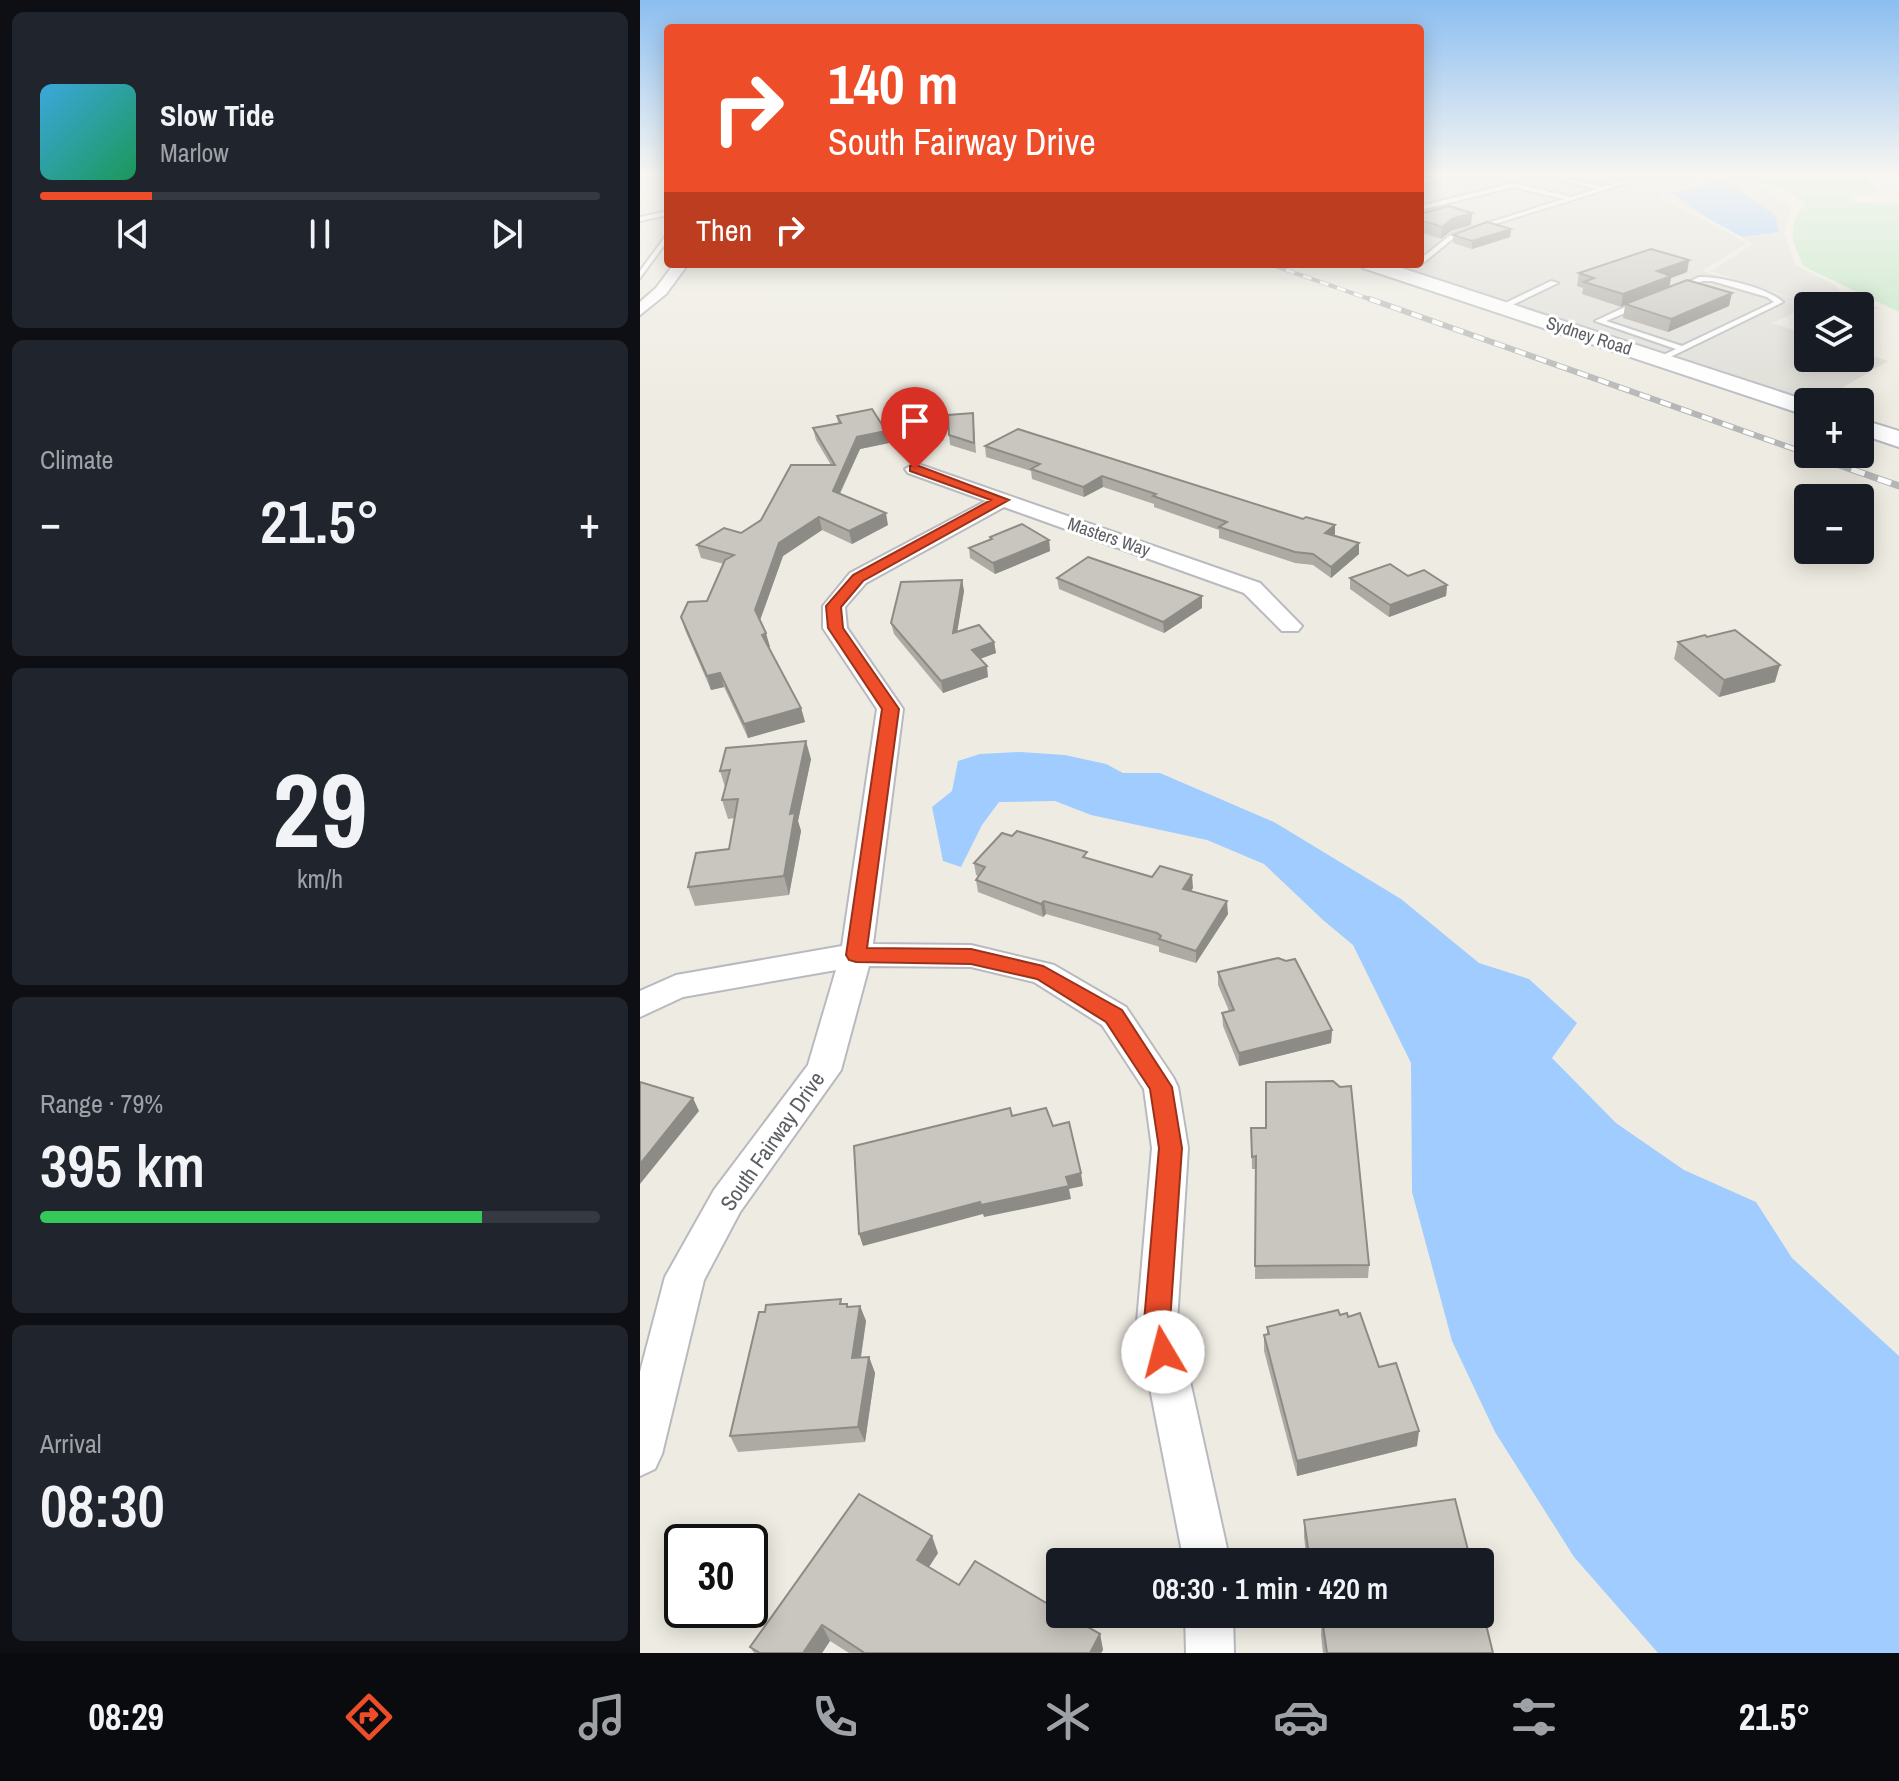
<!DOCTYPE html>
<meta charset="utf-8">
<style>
body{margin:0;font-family:"Archivo Narrow",sans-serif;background:#20242c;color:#f1f3f6;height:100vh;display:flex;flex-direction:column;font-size:30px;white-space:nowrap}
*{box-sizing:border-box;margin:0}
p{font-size:26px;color:#9ea1a6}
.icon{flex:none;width:44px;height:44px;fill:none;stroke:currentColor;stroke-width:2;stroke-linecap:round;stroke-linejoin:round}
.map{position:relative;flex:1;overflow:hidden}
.side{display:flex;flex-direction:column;gap:12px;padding:12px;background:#0d0f14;width:640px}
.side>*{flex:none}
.banner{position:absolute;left:24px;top:24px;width:760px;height:244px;border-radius:8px;box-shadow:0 4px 20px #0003;background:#ed4d29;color:#fff;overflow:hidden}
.fabs{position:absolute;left:1154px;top:292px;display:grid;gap:16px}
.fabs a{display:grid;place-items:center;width:80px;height:80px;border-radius:8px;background:#171b24;box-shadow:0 4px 20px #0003;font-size:40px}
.speed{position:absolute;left:24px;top:1524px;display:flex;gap:16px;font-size:40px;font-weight:700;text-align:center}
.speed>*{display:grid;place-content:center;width:104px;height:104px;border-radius:50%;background:#171b24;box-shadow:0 4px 20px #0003;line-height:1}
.speed .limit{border:4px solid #111;border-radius:12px;background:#fff;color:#111}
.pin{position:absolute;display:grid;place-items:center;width:68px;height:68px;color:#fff;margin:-82px -34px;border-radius:50% 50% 50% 0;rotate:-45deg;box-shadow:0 0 8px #0007}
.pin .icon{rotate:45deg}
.me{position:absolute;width:88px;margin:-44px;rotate:352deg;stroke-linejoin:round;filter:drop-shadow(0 0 6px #0008)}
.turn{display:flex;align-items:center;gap:28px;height:168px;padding:0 32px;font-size:36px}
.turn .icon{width:104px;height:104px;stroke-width:2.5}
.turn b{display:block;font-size:56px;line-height:68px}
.then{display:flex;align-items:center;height:76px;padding:0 32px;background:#0003;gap:16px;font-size:30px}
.big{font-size:60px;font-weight:600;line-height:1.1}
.side .card{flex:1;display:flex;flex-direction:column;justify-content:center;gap:12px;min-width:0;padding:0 28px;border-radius:12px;background:#20242c}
.side .dial{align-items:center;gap:0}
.dial b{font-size:104px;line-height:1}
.song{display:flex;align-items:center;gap:24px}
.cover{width:96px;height:96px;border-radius:12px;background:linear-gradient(135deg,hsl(200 70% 55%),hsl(150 70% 35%))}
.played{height:8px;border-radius:4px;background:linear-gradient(90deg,#ed4d29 20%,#363941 20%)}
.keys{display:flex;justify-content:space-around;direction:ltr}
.heat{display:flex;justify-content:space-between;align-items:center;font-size:44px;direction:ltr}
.charge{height:12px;border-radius:6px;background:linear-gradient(90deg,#34c759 79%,#363941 0)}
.trip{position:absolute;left:406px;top:1548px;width:448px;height:80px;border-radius:8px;background:#171b24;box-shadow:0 4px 20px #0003;font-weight:600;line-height:80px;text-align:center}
.menu{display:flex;height:128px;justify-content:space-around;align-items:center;background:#090b0e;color:#9ea1a6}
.menu .icon{width:56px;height:56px}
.menu .current{color:#ed4d29}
.menu b{font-size:36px;color:#f1f3f6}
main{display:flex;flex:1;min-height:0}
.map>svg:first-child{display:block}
</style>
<main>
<section class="side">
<div class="card">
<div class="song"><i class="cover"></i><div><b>Slow Tide</b><p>Marlow</p></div></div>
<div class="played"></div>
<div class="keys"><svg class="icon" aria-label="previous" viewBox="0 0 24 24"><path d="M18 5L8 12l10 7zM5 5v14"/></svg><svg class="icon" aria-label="pause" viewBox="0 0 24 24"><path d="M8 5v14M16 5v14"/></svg><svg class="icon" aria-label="next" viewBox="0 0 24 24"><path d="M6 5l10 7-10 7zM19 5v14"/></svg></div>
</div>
<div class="card"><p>Climate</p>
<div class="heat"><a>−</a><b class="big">21.5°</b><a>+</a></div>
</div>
<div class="card dial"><b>29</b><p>km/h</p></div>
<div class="card"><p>Range · 79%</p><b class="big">395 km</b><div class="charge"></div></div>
<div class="card"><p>Arrival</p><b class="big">08:30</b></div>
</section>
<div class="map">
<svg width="1259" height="1653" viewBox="0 0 1259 1653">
<rect width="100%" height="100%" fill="#eeece2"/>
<g fill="#dfded7">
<path d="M780 174H1078L1017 195 1107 243 1062 271 1171 304 1133 323 1168 335V358H1220V352L1248 361 1178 402H1168L747 264H780Z"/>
<path d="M1086 174 1122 186 1151 209 1144 234 1156 265 1195 285 1202 293 1240 308 1220 313V306H1177L1070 271 1113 244 1102 237 1138 232 1032 194 1071 220 1023 195Z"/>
</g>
<path fill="#bee6c2" d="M1099 174H1223L1239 194 1210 193 1215 202 1259 205V312L1163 266C1152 238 1146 229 1165 204L1145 189 1110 181Z"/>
<g fill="#a1ccff">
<path d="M1085 181 1135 215 1139 232 1102 237 1071 220 1031 193Z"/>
<path d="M380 752 425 755 466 764 483 773H520L634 822 761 899 839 963 889 979 937 1023 912 1058 976 1123 1044 1170 1116 1202 1152 1258 1259 1356V1653H1018L934 1557 855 1432 812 1341 772 1192 771 1063 713 945 683 920 624 864 567 840 451 815 415 801 359 802 342 825 321 867 303 861 292 807 312 791 318 761 340 754Z"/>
</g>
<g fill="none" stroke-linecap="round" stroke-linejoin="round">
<defs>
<g id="lane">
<path d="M808 174H816L780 185V181Z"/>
<path d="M900 174H908L963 187 974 184 941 174C955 173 969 183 982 182 994 180 1004 173 1016 174L816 236 782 264H778H780V259L812 234 924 199 874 187 780 210V206L874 183 931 197 956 189Z"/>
<path d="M28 211V215L0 221V217Z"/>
<path d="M28 233V240L0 278V271Z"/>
<path d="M1059 277C1080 276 1128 288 1143 302L1020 362 1016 360 1017 358 1036 349 955 321 998 301H1004V305L966 321 1042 346 1134 302 1127 297 1072 281H1063L1039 290 1035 288Z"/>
<path d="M911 281 918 283 864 309 857 307Z"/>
</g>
<g id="street">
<path d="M34 264H48L26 294 0 315V302L16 288Z"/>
<path d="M275 463 620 583 662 626 658 631H642L604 593 364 507 226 583 205 607 207 628 263 709 233 944 331 945 414 965 486 1007 533 1077 538 1087 548 1148 537 1322 590 1562H544L497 1322 512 1148 504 1089 462 1025 394 982 331 967 229 966 201 1070 100 1212 64 1280 22 1454 15 1469 0 1476V1372L25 1277 74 1190 168 1065 196 970 43 997 0 1017V991L36 975 202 946 237 709 183 628V606L210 573 346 501 268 473 265 469Z"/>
<path d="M545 1614H593L594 1653H546Z"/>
</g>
<g id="secondary">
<path d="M720 264H749L1171 402H1168V416L723 268Z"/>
<path d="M1220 419 1259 431V447L1220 434Z"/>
</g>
</defs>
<use href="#lane" stroke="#b8babf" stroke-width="4"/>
<use href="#street" stroke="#b8babf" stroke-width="4"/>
<use href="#secondary" stroke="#b8bbc1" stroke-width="4"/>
<use href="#lane" fill="#fff" fill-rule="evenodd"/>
<use href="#street" fill="#fff" fill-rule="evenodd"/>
<use href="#secondary" fill="#fff" fill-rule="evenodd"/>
<defs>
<path id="rail-far2" d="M629 264 735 301"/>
<path id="rail-far1" d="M730 299 1191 462"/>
<path id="rail" d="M1185 460 1259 486"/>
</defs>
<use href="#rail-far2" stroke="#b5b6b6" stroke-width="4"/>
<use href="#rail-far1" stroke="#b5b6b6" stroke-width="6"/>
<use href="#rail" stroke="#b5b6b6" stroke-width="7"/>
<use href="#rail-far2" stroke="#fff" stroke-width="3" stroke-dasharray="9" stroke-linecap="butt"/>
<use href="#rail-far1" stroke="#fff" stroke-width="4" stroke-dasharray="11" stroke-linecap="butt"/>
<use href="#rail" stroke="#fff" stroke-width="5" stroke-dasharray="14" stroke-linecap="butt"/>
</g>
<g fill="#adaaa4">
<path d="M832 213 831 225 811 231 801 239 780 232V214Z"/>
<path d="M871 229 870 237 832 249 813 243V235Z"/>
<path d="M1049 260 1047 272 1031 278 1029 287 1089 306 1028 332 983 318 985 306 981 307 942 294 943 288 937 286 939 273Z"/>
<path d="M333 413 334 423 336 453 310 445 309 435Z"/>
<path d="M197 416 249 443 220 449 200 494 248 525 212 544 182 530 143 556 120 620 130 647H129L161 708 165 722 108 738 84 687 71 690 45 630 41 617 67 601 84 564 61 558 57 545 101 533 121 520 191 465 176 440 173 428 198 423Z"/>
<path d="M345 446 694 536 719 554 691 578 673 565 655 563 579 538V530L514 507V504L463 487 444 497 392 479 391 471 346 457Z"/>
<path d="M350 537 409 540 410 551 355 574 330 558 329 548 350 539Z"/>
<path d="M768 576 807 585 806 596 749 617 710 589V578Z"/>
<path d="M417 578 562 596V608L524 633 419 589Z"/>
<path d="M322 580 324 591 317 632 354 642 356 653 340 659 348 677 303 693 254 634 251 623Z"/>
<path d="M1038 642 1135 682 1079 697 1034 659Z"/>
<path d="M171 759 158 821 161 831 149 895 55 906 48 887 89 849 95 818 88 819 82 800 85 787 80 771Z"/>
<path d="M448 858 553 888 551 891 588 914 556 963 519 952V947L517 946 406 914 403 917 338 892 336 880 338 876 336 875 334 863Z"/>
<path d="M578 972 692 1030 691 1043 599 1066 583 1026 582 1013 589 1011 578 985Z"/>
<path d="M700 1087 729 1265 728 1278 615 1279 616 1169H612L611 1128H626Z"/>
<path d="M203 1304H207L208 1307 220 1306 226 1321 221 1358 229 1357 235 1373 225 1442 98 1452 90 1436Z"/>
<path d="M700 1315 739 1367 777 1446 657 1476 624 1351V1335H627V1327Z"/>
<path d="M664 1520 831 1562H667L664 1537Z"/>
<path d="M298 1553 289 1567 319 1585 460 1634 463 1650 461 1653H209L190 1641 182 1653H114L110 1647Z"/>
<path d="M682 1619 853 1653H683L681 1635Z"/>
</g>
<g fill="#8d8b86">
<path d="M832 213 831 225 811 231 801 239 802 227 812 219Z"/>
<path d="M871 229 870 237 832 249V241Z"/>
<path d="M1049 260 1047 272 1031 278 1029 288 985 304 981 307 983 294 1017 271Z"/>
<path d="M1092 293 1089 306 1028 332 1031 319Z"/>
<path d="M246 431 249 443 220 449 195 503 193 491 217 437Z"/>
<path d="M462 476 463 487 444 497 443 487Z"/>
<path d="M246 513 248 525 212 544 209 531Z"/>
<path d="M179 517 182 530 143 556 119 623 115 610 139 543Z"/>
<path d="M695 525V535L685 533Z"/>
<path d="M409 540 410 551 355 574 353 563Z"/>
<path d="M719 543V554L691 578V567Z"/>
<path d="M322 580 324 591 315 645 313 633Z"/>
<path d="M807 585 806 596 749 617 750 605Z"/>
<path d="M562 596V608L524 633 523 622Z"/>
<path d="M126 633 130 647 126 648 122 635Z"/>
<path d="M354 642 356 653 334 661 332 650Z"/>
<path d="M1140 665 1135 682 1079 697 1084 680Z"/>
<path d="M347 666 348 677 303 693 301 681Z"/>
<path d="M80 673 84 687 71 690 67 676Z"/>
<path d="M161 708 165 722 108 738 104 724Z"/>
<path d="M166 741 171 759 158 821 161 831 149 895 144 876 150 814Z"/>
<path d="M552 875 553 888 544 901 543 889Z"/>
<path d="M404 901 406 914 403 917 401 904Z"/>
<path d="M587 901 588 914 556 963V951Z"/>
<path d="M692 1030 691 1043 599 1066V1053Z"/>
<path d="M53 1098 59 1111 0 1184V1164Z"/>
<path d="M441 1173 443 1186 429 1189 431 1199 344 1217 343 1214 223 1246 219 1234Z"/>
<path d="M220 1306 226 1321 218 1374 212 1358Z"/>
<path d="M229 1357 235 1373 225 1442 218 1427Z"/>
<path d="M779 1431 777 1446 657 1476V1461Z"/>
<path d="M292 1536 298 1553 283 1576 277 1560Z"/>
<path d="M182 1625 190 1641 182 1653H163Z"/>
<path d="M460 1634 463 1650 461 1653H450Z"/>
</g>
<g fill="#c9c6bf" stroke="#8d8b86" stroke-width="2">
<path d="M809 206 832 213 812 219 802 227 780 220V214Z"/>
<path d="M847 222 871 229 832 241 813 235Z"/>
<path d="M1011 249 1049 260 1017 271 1031 276 983 294 944 282 954 278 939 273Z"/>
<path d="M1047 280 1092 293 1031 319 985 304Z"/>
<path d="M232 409 246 431 217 437 193 491 246 513 209 531 179 517 139 543 115 610 126 633 122 635 161 708 104 724 80 673 67 676 41 617 48 602 67 601 85 560 94 555 57 545 84 528 101 533 121 520 151 465H195L173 428 201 423 197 416Z"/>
<path d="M333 413 334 443 309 435 308 415Z"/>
<path d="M378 429 663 519 666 517 695 525 685 533 719 543 691 567 673 554 655 552 579 527 587 522 513 496 516 494 462 476 443 487 391 469 400 464 345 446Z"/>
<path d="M382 524 409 540 353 563 329 548 352 539 350 537Z"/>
<path d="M448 557 562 596 523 622 417 578Z"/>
<path d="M750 564 768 576 784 570 807 585 750 605 710 578Z"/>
<path d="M322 580 313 633 339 625 354 642 332 650 347 666 301 681 251 623 261 582Z"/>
<path d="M1095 630 1140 665 1084 680 1038 642 1065 635 1067 637Z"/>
<path d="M166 741 150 814 155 813 144 876 48 887 56 853 89 849 98 799 82 800 90 770 80 771 86 748Z"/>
<path d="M377 831 447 852 443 857 512 877 520 866 552 875 543 889 587 901 556 951 519 939 521 936 517 933 404 901 401 904 336 880 345 867 334 863 362 833 372 836Z"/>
<path d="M638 958 646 961 655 959 692 1030 599 1053 582 1013 594 1010 578 972Z"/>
<path d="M693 1081 700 1087 711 1086 729 1265 615 1266 616 1156 612 1157 611 1128H626V1082Z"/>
<path d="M0 1082 53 1098 0 1164Z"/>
<path d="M370 1108 372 1116 406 1108 413 1126 429 1122 441 1173 426 1177 429 1186 341 1205 340 1202 219 1234 214 1146Z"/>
<path d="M201 1299 200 1304H207V1307L220 1306 212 1358 229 1357 218 1427 90 1436 119 1312H125L126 1305Z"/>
<path d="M698 1310 700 1315 707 1313 708 1317 720 1313 739 1367 756 1363 779 1431 657 1461 624 1335 629 1334 627 1327Z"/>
<path d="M219 1494 292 1536 277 1560 319 1585 335 1561 420 1611V1614H425L460 1634 450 1653H222L223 1652 182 1625 163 1653H120L110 1647Z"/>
<path d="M815 1499 831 1562H670L664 1520Z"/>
<path d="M840 1600 853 1653H687L682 1619 719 1614H840Z"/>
</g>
<linearGradient id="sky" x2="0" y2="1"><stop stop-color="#8bbef1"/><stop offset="0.43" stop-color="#f7f6f2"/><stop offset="1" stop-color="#f7f6f2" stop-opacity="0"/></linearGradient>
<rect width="1259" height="405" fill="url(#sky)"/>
<path fill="#ed4d29" stroke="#9a321b" stroke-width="2" d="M270 466H279L369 500 223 581 201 607 203 628 259 709 227 948 331 949 403 966 482 1010 532 1087 542 1148 530 1322 537 1352 533 1361 523 1365 514 1361 504 1322 519 1148 510 1089 466 1022 397 979 331 964 216 962 209 960 206 955 242 709 188 628 186 606 213 575 351 500 270 471Z"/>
<g text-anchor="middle" stroke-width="6" stroke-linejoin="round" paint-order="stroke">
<g font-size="18" fill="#5b5e63" stroke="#fff">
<text transform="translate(949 336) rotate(18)" y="6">Sydney Road</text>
<text transform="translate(469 537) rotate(19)" y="6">Masters Way</text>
</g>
<g font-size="22" fill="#5b5e63" stroke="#fff">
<text transform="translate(132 1141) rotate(-55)" y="8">South Fairway Drive</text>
</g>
</g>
</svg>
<div class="fabs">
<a><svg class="icon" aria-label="layers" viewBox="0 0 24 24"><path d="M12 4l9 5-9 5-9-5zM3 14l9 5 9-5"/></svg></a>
<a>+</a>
<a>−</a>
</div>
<div class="speed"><div class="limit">30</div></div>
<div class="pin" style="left:275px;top:469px;background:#d93025"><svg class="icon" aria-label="arrive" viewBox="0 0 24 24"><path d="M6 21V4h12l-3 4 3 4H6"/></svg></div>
<svg class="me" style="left:523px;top:1352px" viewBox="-20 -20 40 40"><circle r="19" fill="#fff"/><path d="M0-13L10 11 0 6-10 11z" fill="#ed4d29"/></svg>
<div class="trip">08:30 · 1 min · 420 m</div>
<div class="banner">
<div class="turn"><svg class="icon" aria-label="right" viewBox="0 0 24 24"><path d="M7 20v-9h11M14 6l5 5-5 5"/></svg><div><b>140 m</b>South Fairway Drive</div></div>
<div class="then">Then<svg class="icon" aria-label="right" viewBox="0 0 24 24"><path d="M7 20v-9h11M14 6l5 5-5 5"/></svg></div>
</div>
</div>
</main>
<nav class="menu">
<b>08:29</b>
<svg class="icon current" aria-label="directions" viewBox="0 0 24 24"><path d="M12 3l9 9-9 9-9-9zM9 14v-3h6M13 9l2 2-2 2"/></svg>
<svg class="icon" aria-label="music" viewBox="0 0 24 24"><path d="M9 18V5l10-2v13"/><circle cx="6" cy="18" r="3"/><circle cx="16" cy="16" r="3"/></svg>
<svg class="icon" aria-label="phone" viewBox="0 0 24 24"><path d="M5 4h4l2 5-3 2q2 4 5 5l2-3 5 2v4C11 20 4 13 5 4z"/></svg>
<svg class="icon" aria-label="climate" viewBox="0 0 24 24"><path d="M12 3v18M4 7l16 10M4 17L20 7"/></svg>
<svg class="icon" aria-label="car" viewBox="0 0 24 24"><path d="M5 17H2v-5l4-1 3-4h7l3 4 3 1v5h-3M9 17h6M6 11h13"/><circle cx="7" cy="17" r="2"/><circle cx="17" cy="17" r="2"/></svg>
<svg class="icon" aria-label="filters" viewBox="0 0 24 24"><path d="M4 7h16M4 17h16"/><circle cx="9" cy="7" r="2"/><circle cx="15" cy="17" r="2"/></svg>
<b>21.5°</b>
</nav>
